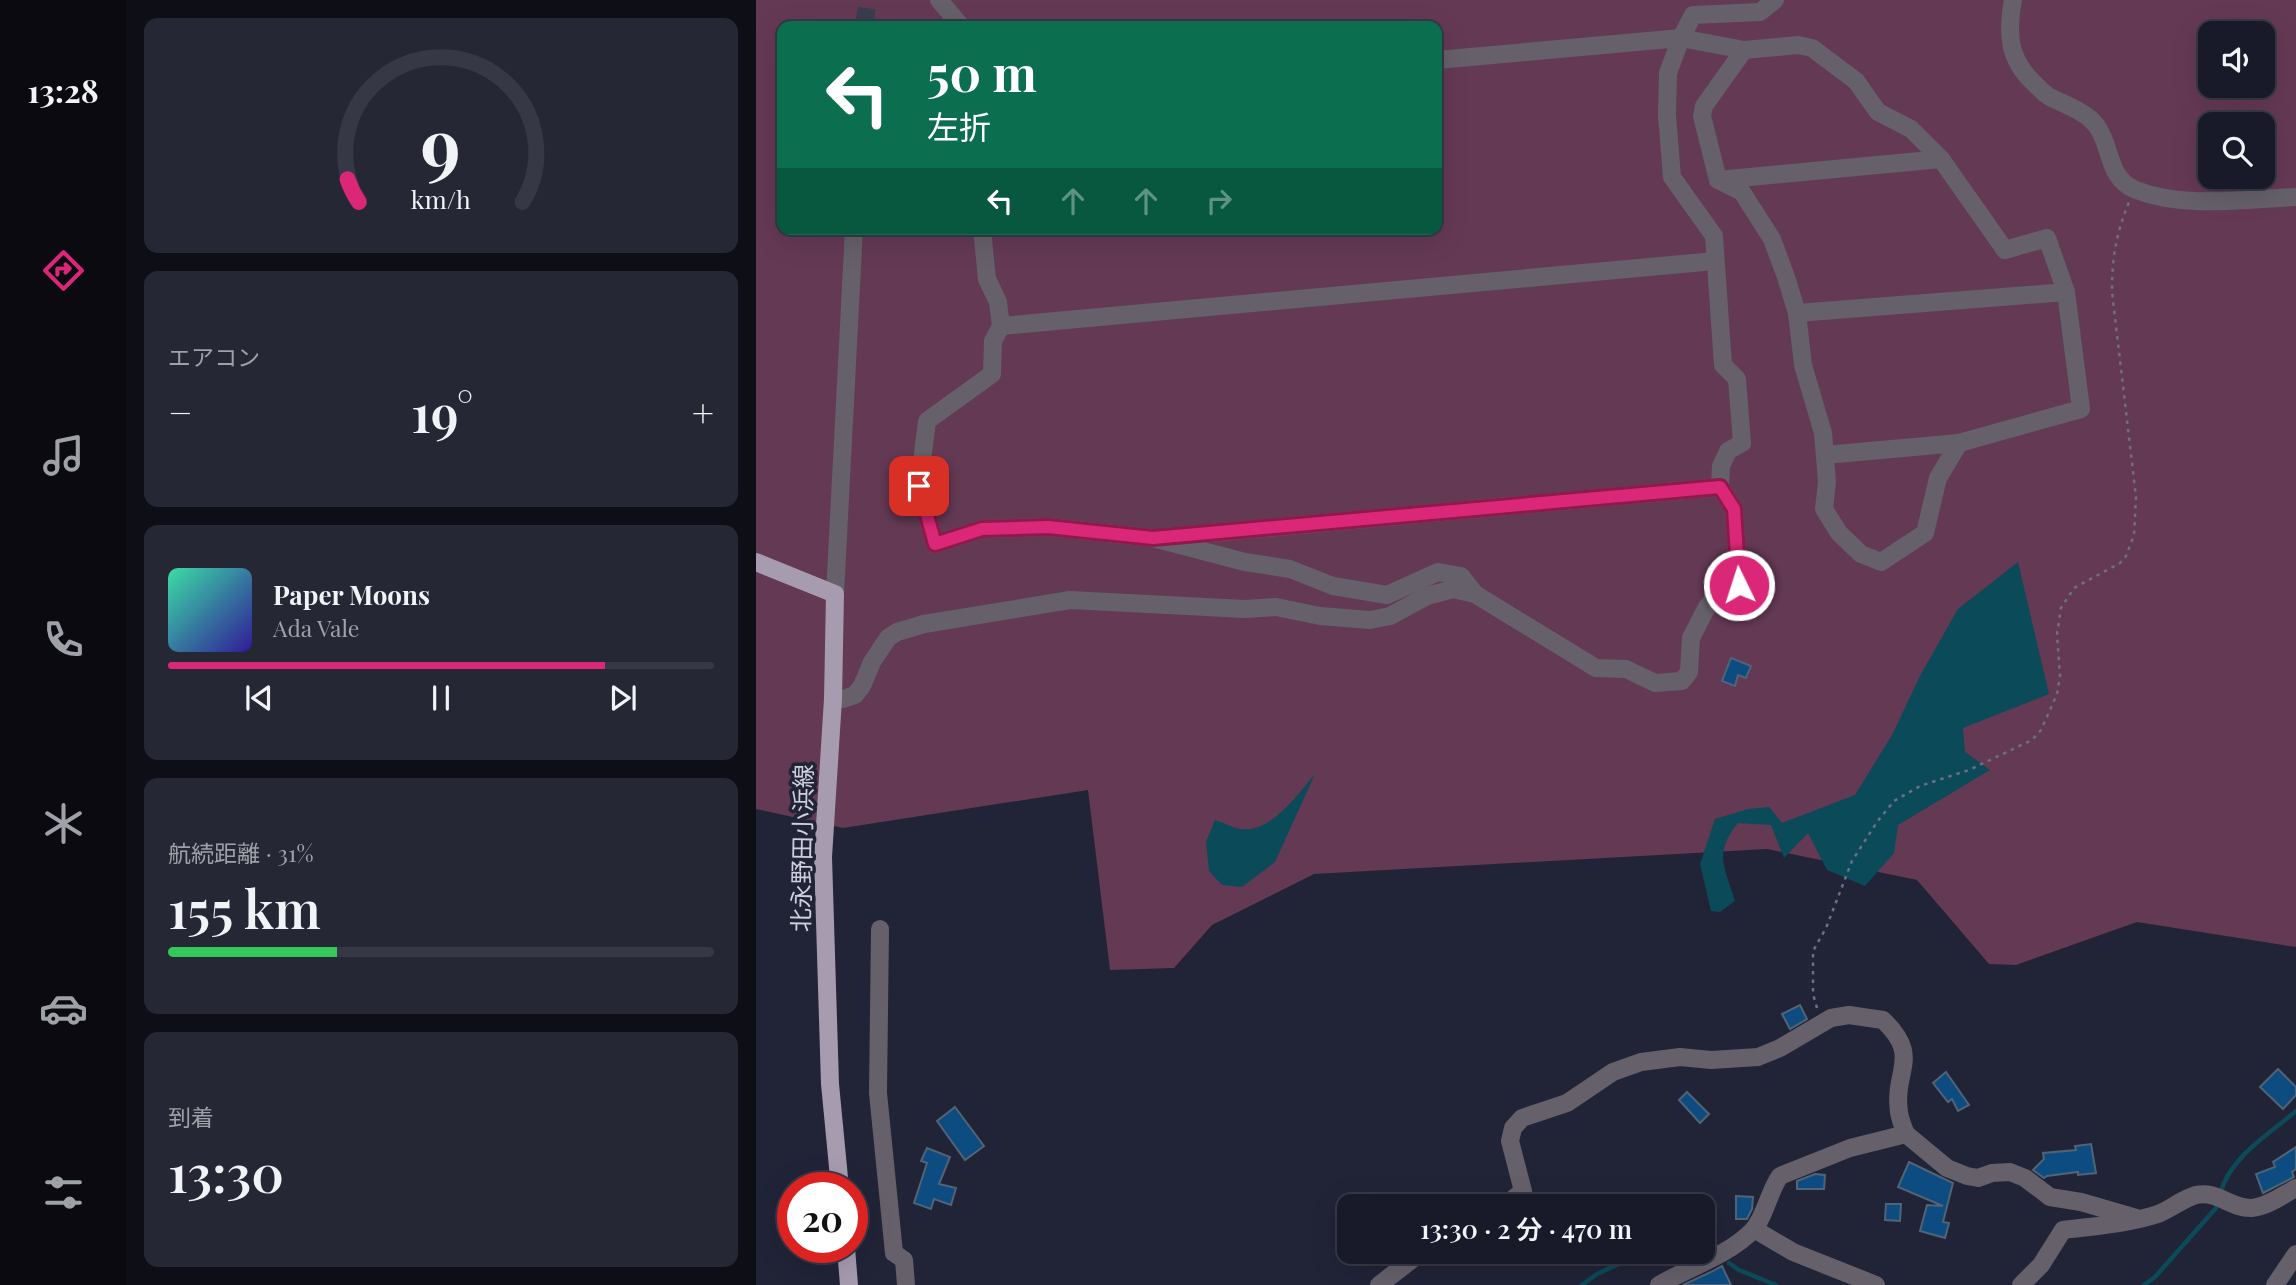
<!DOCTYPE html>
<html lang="ja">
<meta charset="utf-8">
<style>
body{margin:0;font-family:"Playfair Display","Noto Sans JP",serif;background:#262735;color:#f1f3f6;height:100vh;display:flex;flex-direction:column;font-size:26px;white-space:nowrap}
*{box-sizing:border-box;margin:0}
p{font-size:23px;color:#9fa1a8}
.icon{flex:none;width:38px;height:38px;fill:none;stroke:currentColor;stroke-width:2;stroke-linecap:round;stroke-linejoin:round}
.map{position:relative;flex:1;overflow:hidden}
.panel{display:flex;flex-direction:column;gap:18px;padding:18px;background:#0e0e17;width:630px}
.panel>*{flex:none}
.hud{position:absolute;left:21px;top:21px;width:665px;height:214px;border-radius:14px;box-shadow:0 7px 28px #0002,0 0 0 2px #373846;background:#0b6e4f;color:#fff;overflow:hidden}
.tools{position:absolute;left:1442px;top:21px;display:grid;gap:14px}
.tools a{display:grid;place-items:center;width:77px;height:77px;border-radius:14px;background:#191a29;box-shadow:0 7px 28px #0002,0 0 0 2px #373846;font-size:35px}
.speed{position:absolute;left:21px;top:1172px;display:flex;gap:14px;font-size:35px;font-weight:700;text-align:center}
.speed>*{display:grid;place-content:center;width:91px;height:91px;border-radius:50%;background:#191a29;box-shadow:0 7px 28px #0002,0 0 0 2px #373846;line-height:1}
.speed .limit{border:10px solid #d22;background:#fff;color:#111}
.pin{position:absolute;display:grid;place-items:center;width:60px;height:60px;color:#fff;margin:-30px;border-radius:14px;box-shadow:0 4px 10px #0006}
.me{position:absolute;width:77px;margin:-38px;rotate:356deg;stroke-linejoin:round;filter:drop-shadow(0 0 5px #0008)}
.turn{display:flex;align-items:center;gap:24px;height:147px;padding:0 35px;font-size:32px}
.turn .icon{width:91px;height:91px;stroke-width:2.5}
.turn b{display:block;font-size:49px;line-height:60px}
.lanes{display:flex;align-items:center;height:66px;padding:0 35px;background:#0003;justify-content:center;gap:35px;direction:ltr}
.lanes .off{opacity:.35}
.big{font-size:52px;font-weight:600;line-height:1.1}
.panel .tile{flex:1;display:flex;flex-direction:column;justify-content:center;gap:10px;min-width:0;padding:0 24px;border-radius:14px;background:#262735}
.panel .dial{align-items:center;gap:0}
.dial svg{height:182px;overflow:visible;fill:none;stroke:#373846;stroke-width:7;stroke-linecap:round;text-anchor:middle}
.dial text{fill:#f1f3f6;stroke:none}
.song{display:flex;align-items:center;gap:21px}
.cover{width:84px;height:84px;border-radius:10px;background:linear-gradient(135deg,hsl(160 70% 55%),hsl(250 70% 35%))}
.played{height:7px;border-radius:4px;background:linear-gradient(90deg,#db2777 80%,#373846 80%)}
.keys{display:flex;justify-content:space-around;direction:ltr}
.heat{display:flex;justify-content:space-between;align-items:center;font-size:38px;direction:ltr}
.charge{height:10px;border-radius:5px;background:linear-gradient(90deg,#34c759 31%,#373846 0)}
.trip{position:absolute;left:581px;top:1194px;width:378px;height:70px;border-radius:14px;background:#191a29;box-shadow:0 7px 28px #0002,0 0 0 2px #373846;font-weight:600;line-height:70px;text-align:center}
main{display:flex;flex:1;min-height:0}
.tabs{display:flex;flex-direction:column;width:126px;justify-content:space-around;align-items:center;background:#0a0a10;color:#9fa1a8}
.tabs .icon{width:49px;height:49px}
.tabs .on{color:#db2777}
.tabs b{font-size:32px;color:#f1f3f6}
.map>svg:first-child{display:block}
</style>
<main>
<nav class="tabs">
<b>13:28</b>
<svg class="icon on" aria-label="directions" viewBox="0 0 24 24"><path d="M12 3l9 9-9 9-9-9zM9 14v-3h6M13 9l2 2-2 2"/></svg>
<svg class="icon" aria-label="music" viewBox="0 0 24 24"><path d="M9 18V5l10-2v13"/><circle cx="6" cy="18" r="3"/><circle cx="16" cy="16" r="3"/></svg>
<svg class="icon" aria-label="phone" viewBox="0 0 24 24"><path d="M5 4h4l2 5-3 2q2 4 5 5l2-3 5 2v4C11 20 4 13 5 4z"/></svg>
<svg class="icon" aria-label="climate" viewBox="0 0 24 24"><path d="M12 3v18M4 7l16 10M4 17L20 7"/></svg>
<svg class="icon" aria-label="car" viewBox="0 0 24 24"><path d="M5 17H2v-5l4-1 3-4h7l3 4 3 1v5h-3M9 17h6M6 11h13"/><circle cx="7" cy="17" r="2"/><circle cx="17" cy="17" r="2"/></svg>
<svg class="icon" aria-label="filters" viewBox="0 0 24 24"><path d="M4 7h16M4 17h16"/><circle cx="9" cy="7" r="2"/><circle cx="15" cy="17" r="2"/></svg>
</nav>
<section class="panel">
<div class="tile dial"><svg viewBox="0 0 100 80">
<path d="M14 69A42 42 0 1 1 86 69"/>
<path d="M14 69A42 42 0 0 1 9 59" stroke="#db2777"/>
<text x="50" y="56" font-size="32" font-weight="700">9</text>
<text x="50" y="72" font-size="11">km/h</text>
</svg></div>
<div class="tile"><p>エアコン</p>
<div class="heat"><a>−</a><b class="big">19°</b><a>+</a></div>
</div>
<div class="tile">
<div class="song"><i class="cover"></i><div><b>Paper Moons</b><p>Ada Vale</p></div></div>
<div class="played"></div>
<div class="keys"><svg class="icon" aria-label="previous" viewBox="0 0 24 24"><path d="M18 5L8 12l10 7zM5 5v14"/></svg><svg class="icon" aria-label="pause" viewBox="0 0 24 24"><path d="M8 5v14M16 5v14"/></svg><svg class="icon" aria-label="next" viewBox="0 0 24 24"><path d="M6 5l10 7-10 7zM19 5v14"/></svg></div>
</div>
<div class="tile"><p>航続距離 · 31%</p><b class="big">155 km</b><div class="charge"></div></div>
<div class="tile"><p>到着</p><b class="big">13:30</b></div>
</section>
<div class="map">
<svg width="1540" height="1285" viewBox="0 0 1540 1285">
<rect width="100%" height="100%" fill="#212337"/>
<path fill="#643954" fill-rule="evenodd" d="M0 0H1540V947L1381 922 1260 965 1233 964 1161 880 1011 849 558 874 456 925 418 968 354 970 332 790 87 828 0 809ZM26 26H681V229H26ZM1454 33H1507V86H1454ZM1454 124H1507V177H1454Z"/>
<g fill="#0b4a58">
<path d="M1262 562 1293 694 1207 728 1209 752 1234 770 1142 825 1138 853 1109 886 1071 870 1052 833 1028 858 1015 825 982 823C957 853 969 868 979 901L964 912 955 911 944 864 959 819 992 809 1013 807 1026 823 1099 795 1136 735 1165 674 1202 609Z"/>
<path d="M559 774 519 862 486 887 466 885 453 871 450 842 459 820C467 822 477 828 485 829 515 833 542 794 559 774Z"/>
</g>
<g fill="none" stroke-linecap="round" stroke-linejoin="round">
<g stroke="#0b4a58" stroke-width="4.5">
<path d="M1464 1194C1474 1157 1512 1135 1540 1111"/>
<path d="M947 1244 950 1247"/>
<path d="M973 1263 983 1270 1020 1285"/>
<path d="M826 1285 841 1274 891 1251"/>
<path d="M1388 1285 1399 1277 1460 1208 1461 1202"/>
</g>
</g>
<g fill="#0c4c80" stroke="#516376" stroke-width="2">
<path d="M975 658 995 666 990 678 982 675 979 686 966 681Z"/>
<path d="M1044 1005 1051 1019 1034 1029 1026 1014Z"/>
<path d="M1522 1069 1540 1087V1095L1527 1109 1504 1087Z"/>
<path d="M1190 1072 1213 1105 1202 1111 1196 1099 1192 1102 1177 1083Z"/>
<path d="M931 1092 953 1114 944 1123 923 1100Z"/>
<path d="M199 1107 228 1146 209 1160 181 1121Z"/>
<path d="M1335 1144 1340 1173 1322 1175V1172L1291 1176 1288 1178 1277 1170 1288 1159 1287 1153 1320 1150 1319 1146Z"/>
<path d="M1540 1147V1169L1536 1172 1538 1177 1507 1193 1500 1174 1519 1167 1517 1162Z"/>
<path d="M171 1148 194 1157 183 1184 200 1188 195 1205 178 1199 175 1209 158 1203 171 1163 165 1161Z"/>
<path d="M1153 1162 1197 1183 1187 1222 1193 1223 1189 1238 1164 1231 1171 1205 1187 1206 1142 1187Z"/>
<path d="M1059 1174 1069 1175 1068 1189H1041V1181Z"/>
<path d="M980 1196 997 1197 996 1209 991 1219H980Z"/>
<path d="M1130 1204H1145L1144 1221 1129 1220Z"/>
<path d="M966 1266 975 1285H927L957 1271Z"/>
</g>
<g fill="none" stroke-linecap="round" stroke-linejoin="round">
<path stroke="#3b3d50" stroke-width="18" stroke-dasharray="18 9" stroke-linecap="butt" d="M108 26 112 0"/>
<path stroke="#6e6f81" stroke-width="2.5" stroke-dasharray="3.5 5" stroke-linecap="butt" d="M1061 1008 1057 994V951L1070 928 1096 861 1121 822 1138 801 1164 786 1213 770 1276 740 1285 730 1301 694 1304 676 1301 634 1305 608 1318 588 1364 563 1370 556 1378 535 1380 497 1356 292C1356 257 1360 234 1373 202"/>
<g stroke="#65606a" stroke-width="18">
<path d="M183 0 205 26"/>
<path d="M1257 0C1251 33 1252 59 1278 83 1283 88 1288 94 1294 97 1309 105 1329 111 1340 125 1357 147 1350 178 1380 190 1429 209 1489 199 1540 197"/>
<path d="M681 60 925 38 988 50 948 106 946 116 962 180 986 192 1016 239 1030 277 1041 313 1047 365 1067 433 1071 482 1068 509 1083 533 1105 554 1125 562 1169 533 1182 478 1203 443 1325 409 1310 292 1291 238 1249 250 1185 159 1155 129 1122 112 1100 81 1056 48 1042 45 988 50"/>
<path d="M962 180 1185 159"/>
<path d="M226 229 231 279 242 302 245 326 237 341 236 374 171 421 163 486 179 544 226 529 292 527 397 538 489 562 534 569 577 586 631 595 682 572 705 576 719 594"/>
<path d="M1041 313 1310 292"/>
<path d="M245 326 959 261"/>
<path d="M1069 455 1203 443"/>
<path d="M410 537 964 487"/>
<path d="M79 594 98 229"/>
<path d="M77 699H87L99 695 106 686 116 662 132 638 141 632 168 624 314 600 489 609 520 607 564 616 614 620 634 616 671 596 697 589 719 594 840 668 870 669 899 683 926 681 933 672 935 638 951 607 963 592 983 585 978 509 964 487 965 466 972 451 986 443 981 379 967 365 958 236 916 177 911 115 912 73 925 38 937 15 1004 12 1019 0"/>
<path d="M124 929 122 1093 138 1253 148 1260 150 1285"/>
<path d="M1150 1134 1191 1168 1211 1176 1222 1178 1236 1173 1254 1172 1269 1178 1294 1197 1325 1202 1380 1218"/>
<path d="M748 1206 767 1191 754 1141 757 1128 766 1118 811 1103 857 1072 885 1062 924 1057 955 1060 1002 1057 1024 1048 1075 1018 1093 1015 1127 1020C1166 1057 1137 1070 1143 1112 1144 1119 1147 1127 1150 1134L1094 1148 1024 1176C1013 1191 1009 1217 997 1230 972 1256 933 1267 903 1285"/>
<path d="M998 1229 1037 1252 1120 1285"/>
<path d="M623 1285 667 1251"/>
<path d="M1265 1285 1285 1265 1307 1230C1339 1226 1371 1224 1402 1214 1415 1209 1426 1199 1440 1195 1461 1190 1475 1209 1496 1208 1511 1207 1527 1195 1540 1188"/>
<path d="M1519 1285 1540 1254"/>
</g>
<g stroke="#a69baf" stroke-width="18">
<path d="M0 562 79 594 77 699 67 857 74 1084 84 1188"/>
<path d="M90 1248 93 1285"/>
</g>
</g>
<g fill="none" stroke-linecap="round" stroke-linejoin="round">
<defs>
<path id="route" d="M163 486 179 544 226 529 292 527 397 538 964 487 978 509 983 585"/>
</defs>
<use href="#route" stroke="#8e194d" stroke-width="18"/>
<use href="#route" stroke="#db2777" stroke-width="12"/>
</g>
<g text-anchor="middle" stroke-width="7" stroke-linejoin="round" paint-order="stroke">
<g font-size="24" fill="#cfd0de" stroke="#212337">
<text transform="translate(47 848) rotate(-89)" y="8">北永野田小浜線</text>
</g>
</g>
</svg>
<div class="tools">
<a><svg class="icon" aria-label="sound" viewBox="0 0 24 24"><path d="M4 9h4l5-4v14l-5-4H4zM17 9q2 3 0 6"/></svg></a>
<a><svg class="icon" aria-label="search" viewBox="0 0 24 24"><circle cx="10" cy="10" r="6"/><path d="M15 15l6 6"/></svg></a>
</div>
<div class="speed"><div class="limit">20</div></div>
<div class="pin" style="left:163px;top:486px;background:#d93025"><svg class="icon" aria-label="arrive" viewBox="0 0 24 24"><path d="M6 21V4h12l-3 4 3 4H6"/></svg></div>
<svg class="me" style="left:983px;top:585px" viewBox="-20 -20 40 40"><circle r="17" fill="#db2777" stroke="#fff" stroke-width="3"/><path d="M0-11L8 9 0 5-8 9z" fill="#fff"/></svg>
<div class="trip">13:30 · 2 分 · 470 m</div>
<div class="hud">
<div class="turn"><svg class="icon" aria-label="left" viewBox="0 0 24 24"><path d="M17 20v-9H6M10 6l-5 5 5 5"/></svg><div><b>50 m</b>左折</div></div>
<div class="lanes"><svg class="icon" aria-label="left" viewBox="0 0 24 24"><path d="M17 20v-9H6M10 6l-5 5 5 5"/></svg><svg class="icon off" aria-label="ahead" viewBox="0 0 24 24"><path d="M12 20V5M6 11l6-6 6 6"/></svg><svg class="icon off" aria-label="ahead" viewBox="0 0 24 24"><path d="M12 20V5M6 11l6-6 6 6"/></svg><svg class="icon off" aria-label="right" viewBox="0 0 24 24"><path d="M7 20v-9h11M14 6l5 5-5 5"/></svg></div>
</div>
</div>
</main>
